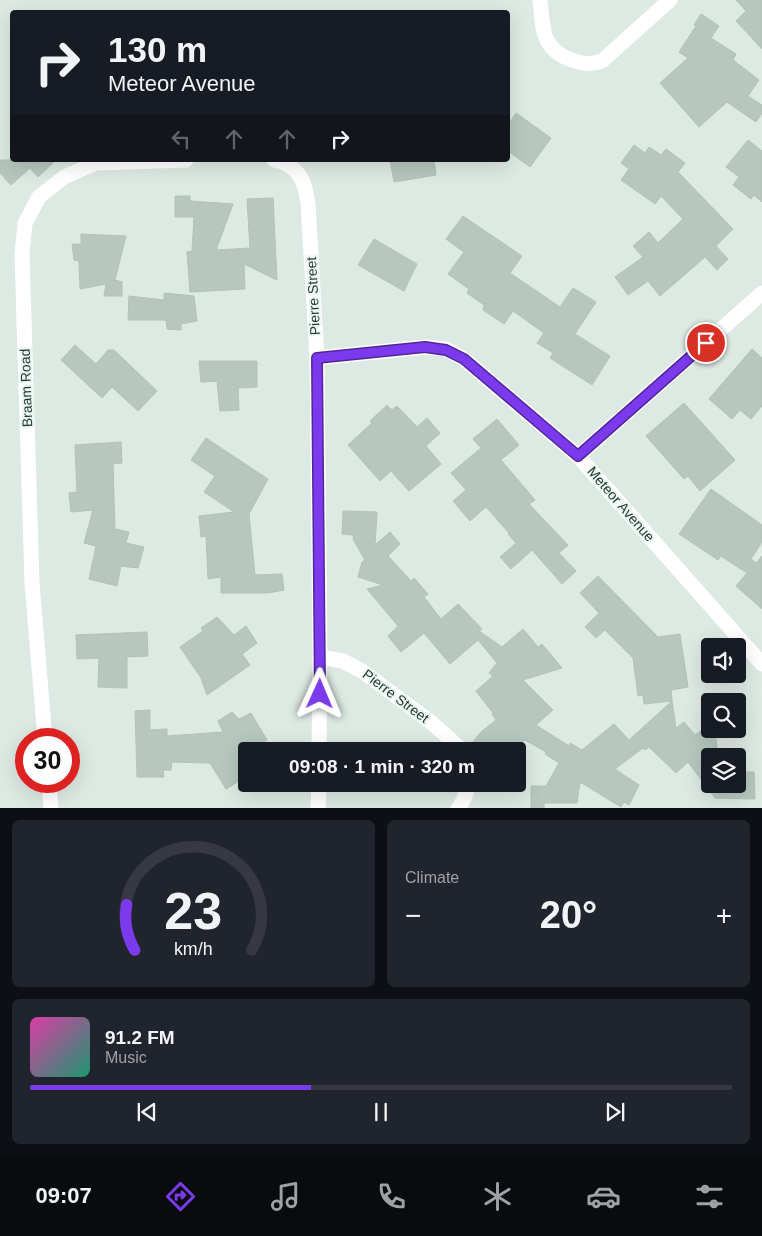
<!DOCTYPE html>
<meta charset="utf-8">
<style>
body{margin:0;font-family:Helvetica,sans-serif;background:#20242c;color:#f1f3f6;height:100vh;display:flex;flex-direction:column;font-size:19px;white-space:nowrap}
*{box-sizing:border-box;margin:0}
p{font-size:16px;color:#9ea1a6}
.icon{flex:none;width:28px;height:28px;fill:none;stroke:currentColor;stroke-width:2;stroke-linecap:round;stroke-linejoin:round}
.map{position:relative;height:808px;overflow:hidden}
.panel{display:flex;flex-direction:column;gap:12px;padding:12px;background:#0d0f14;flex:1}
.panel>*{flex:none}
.guide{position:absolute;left:10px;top:10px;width:500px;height:152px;border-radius:5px;box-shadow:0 5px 20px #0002;background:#171b24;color:#f1f3f6;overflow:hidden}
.tools{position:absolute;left:701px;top:638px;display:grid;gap:10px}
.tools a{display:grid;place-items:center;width:45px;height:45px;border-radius:5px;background:#171b24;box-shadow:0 5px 20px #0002;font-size:25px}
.speed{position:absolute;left:15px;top:728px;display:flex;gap:10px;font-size:25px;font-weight:700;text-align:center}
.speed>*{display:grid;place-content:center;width:65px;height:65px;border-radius:50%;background:#171b24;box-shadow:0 5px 20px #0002;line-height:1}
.speed .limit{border:8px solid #d22;background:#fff;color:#111}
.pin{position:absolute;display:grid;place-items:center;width:42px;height:42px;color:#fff;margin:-21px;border:2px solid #fff;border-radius:50%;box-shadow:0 1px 5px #0007}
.me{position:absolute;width:55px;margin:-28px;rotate:1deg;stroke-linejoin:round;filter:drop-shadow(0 0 4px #0008)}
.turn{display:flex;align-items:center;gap:18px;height:105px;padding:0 15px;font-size:22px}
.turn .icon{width:65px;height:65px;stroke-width:2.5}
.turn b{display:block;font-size:35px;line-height:42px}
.lanes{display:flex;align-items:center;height:48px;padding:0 15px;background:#0003;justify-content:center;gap:25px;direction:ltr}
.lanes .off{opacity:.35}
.big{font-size:38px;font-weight:800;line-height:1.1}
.panel .tile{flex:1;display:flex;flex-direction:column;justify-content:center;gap:8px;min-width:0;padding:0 18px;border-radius:8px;background:#20242c}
.panel .dial{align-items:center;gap:0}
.dial svg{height:130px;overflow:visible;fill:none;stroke:#363941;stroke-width:7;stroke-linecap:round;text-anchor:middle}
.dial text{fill:#f1f3f6;stroke:none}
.song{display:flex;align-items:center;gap:15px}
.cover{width:60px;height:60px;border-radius:8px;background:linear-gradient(135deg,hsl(320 70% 55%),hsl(160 70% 35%))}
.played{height:5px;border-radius:2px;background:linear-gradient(90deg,#7c3aed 40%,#363941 40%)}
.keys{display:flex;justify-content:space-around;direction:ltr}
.heat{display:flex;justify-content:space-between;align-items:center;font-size:28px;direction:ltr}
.panel .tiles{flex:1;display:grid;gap:12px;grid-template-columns:1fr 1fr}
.tile:last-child{grid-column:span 2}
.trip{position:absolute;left:238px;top:742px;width:288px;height:50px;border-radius:5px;background:#171b24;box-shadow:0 5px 20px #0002;font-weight:800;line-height:50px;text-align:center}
.menu{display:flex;height:80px;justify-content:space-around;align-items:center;background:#090b0e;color:#9ea1a6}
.menu .icon{width:35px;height:35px}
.menu .current{color:#7c3aed}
.menu b{font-size:22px;color:#f1f3f6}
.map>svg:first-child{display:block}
</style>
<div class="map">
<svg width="762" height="809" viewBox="0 0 762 809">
<rect width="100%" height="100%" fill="#dde9e3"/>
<g fill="#b5c7be" stroke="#b0c2b9">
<path d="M736 0H762V49L736 21 746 11Z"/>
<path d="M701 14 719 26 711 38 736 54 733 60 759 80 748 96 762 105V113L756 122 727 102 699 127 660 83 688 58 679 52 696 26 694 25Z"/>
<path d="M516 113 551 138 530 167 508 151V125Z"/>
<path d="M748 140 762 151V202L754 195 751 199 733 185 739 177 726 167Z"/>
<path d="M634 145 645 153 649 147 661 155 666 149 685 163 678 172 733 229 716 246 728 259 717 270 705 257 660 296 648 281 628 295 615 277 643 257 633 246 649 232 658 243 683 219 661 196 655 204 621 180 629 169 621 163Z"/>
<path d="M0 160H56L38 177 30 168 11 185 0 173Z"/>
<path d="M390 160H434L436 175 394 182Z"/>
<path d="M175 196H190V201L233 204 216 250 250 248 247 199 273 198 277 280 244 264 245 289 190 292 187 252 192 251 194 217H175Z"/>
<path d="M463 216 522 256 510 273 560 307 573 288 596 302 575 334 610 356 592 385 550 358 553 353 537 343 544 333 513 311 504 324 483 310 484 305 467 293 469 289 448 274 464 252 446 239Z"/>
<path d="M81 234 126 236 115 280 122 282V296H104L106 284 80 289 79 261 74 260 72 244H81Z"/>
<path d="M374 239 417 264 404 291 358 265Z"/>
<path d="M164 293 194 296 197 321 181 324V330L167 329 166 320H128L129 296 164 300Z"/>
<path d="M75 345 96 364 108 350H114L157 391 138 411 112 387 102 398 61 360Z"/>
<path d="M752 349 762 358V406L751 419 740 410 732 419 709 399Z"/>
<path d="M199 361H257V387L238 388 239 410 220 411 217 381 201 382Z"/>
<path d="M684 403 735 460 700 491 688 476 684 479 646 436Z"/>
<path d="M387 405 392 410 397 406 417 427 427 418 440 433 426 446 441 464 409 491 391 471 380 481 348 445 372 423 370 421Z"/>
<path d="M497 419 519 445 501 460 535 500 529 504 568 545 559 553 576 571 562 584 532 550 511 569 500 557 516 543 508 534 509 533 486 507 470 521 453 501 466 490 451 473 481 448 473 439Z"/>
<path d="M206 438 268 479 249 514 255 575 282 574 284 590 268 593H221V577L208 579 206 536 201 537 199 516 234 512 204 492 215 476 191 460Z"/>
<path d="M121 442 122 463 113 464 115 529 129 532 126 543 144 547 138 568 121 566 117 586 89 579 96 546 84 543 93 510 71 512 69 493 77 492 75 445Z"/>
<path d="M711 489 762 525V542L751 559 756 563 762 556V609L736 586 747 573 721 556 718 560 679 534Z"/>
<path d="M343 511 377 512 375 545 390 532 400 544 388 556 411 581 414 578 428 594 424 597 441 619 458 604 482 629 479 631 502 647 523 629 538 647 542 644 562 668 523 680 553 710 536 725 569 746 570 743 582 750 614 724 629 740 672 701 676 728 684 722 695 735 703 729 716 739 718 756H710V784H740V772H754L755 799 715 798 688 762 676 773 649 747 645 750 643 748 615 769 639 785 629 805 624 802 621 807 580 782 577 803H544V809H531V786H546L559 763 545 754 546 752 525 740 511 751H482L473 742 481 732 496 720 492 714 493 713 476 691 493 676 489 673 497 663 478 640 450 664 424 633 401 652 388 636 398 626 367 589 383 585 358 577 362 562 365 560 353 539 354 535 342 534Z"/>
<path d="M598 576 658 637 680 634 688 687 671 690 672 701 644 704 643 695 638 696 633 658 605 630 596 638 585 627 599 613 580 593Z"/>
<path d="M217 617 234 635 246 626 257 643 242 654 250 665 207 695 201 678 180 647 203 631 201 628Z"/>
<path d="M147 632 148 656 127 657V688L98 687 99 658 77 659 76 635Z"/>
<path d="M150 710V730L167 729V736L223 732 218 721 232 712 239 719 251 713 267 740 258 746 261 751H246V777L226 789 210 763 172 762 171 770H163L164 777H137L135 711Z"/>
</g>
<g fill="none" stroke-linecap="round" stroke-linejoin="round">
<g stroke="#fff" stroke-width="15">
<path d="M540 0C543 29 541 49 572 60 583 64 591 65 602 61L670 0"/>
<path d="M274 160C298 165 305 180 308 203L317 358 320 657 319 751"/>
<path d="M317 358 425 347 446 349 464 359 578 456 762 664"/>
<path d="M578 456 762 293"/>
<path d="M320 657 343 661 362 671 432 723 463 751"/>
<path d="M45 739 32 583 22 255 25 223 39 197 64 177 96 163 186 160"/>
<path d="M49 781 51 809"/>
<path d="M318 809 319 784"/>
<path d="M458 809 464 799 469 784"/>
</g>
</g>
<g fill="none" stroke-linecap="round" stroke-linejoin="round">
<defs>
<path id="route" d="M320 694 317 358 425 347 446 350 464 359 578 456 706 343"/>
</defs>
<use href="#route" stroke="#51269a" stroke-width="12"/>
<use href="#route" stroke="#7c3aed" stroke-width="9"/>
</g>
<g text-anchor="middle" stroke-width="4.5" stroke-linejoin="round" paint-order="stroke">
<g font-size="14" fill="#1f382f" stroke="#edf6f1">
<text transform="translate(313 296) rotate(-93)" y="5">Pierre Street</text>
<text transform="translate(26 388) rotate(-92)" y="5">Braam Road</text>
<text transform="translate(621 504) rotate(49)" y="5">Meteor Avenue</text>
<text transform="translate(396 696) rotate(37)" y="5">Pierre Street</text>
</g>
</g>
</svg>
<div class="tools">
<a><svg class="icon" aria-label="sound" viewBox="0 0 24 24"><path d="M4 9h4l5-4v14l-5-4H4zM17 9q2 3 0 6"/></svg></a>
<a><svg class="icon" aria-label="search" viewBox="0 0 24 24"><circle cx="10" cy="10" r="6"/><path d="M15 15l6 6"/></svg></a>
<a><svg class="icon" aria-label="layers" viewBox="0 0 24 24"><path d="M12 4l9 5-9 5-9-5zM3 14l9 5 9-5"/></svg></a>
</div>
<div class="speed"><div class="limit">30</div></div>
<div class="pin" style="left:706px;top:343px;background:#d93025"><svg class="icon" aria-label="arrive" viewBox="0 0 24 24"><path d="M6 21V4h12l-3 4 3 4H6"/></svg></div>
<svg class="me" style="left:320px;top:694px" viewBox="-20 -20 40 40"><path d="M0-17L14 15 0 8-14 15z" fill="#7c3aed" stroke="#fff" stroke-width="4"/></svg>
<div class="trip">09:08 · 1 min · 320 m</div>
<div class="guide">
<div class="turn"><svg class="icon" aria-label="right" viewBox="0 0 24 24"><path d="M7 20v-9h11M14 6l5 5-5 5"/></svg><div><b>130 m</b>Meteor Avenue</div></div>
<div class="lanes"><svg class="icon off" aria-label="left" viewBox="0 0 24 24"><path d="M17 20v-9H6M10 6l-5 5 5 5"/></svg><svg class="icon off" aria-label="ahead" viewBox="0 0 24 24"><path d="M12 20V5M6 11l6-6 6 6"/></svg><svg class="icon off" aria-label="ahead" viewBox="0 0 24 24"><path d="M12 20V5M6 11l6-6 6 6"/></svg><svg class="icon" aria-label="right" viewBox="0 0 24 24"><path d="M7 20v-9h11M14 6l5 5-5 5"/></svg></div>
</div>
</div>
<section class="panel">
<div class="tiles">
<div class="tile dial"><svg viewBox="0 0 100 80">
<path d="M14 69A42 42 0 1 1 86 69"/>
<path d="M14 69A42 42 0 0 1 9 41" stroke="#7c3aed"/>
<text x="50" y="56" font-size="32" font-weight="700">23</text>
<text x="50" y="72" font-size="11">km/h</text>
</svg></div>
<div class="tile"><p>Climate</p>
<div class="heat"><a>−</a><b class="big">20°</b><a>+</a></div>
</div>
<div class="tile">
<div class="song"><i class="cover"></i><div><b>91.2 FM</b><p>Music</p></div></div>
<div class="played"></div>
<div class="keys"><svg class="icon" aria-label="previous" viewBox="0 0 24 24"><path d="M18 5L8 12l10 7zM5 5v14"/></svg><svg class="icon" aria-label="pause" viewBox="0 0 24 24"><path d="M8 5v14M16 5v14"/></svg><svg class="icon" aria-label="next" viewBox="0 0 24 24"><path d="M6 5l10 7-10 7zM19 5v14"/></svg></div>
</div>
</div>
</section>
<nav class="menu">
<b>09:07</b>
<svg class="icon current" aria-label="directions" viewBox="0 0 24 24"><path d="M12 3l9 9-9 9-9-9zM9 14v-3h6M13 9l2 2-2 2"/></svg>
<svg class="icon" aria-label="music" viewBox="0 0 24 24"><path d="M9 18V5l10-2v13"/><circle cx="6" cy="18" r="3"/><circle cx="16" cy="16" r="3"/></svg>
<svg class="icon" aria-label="phone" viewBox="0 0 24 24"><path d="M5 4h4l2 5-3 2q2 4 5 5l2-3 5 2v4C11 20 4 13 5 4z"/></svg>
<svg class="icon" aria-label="climate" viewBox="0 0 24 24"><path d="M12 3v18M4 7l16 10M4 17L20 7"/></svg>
<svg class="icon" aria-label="car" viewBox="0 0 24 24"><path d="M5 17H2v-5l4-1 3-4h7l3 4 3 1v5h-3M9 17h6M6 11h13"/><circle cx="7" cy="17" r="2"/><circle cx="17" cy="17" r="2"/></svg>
<svg class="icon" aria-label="filters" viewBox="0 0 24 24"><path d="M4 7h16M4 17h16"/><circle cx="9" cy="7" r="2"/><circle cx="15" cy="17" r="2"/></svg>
</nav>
